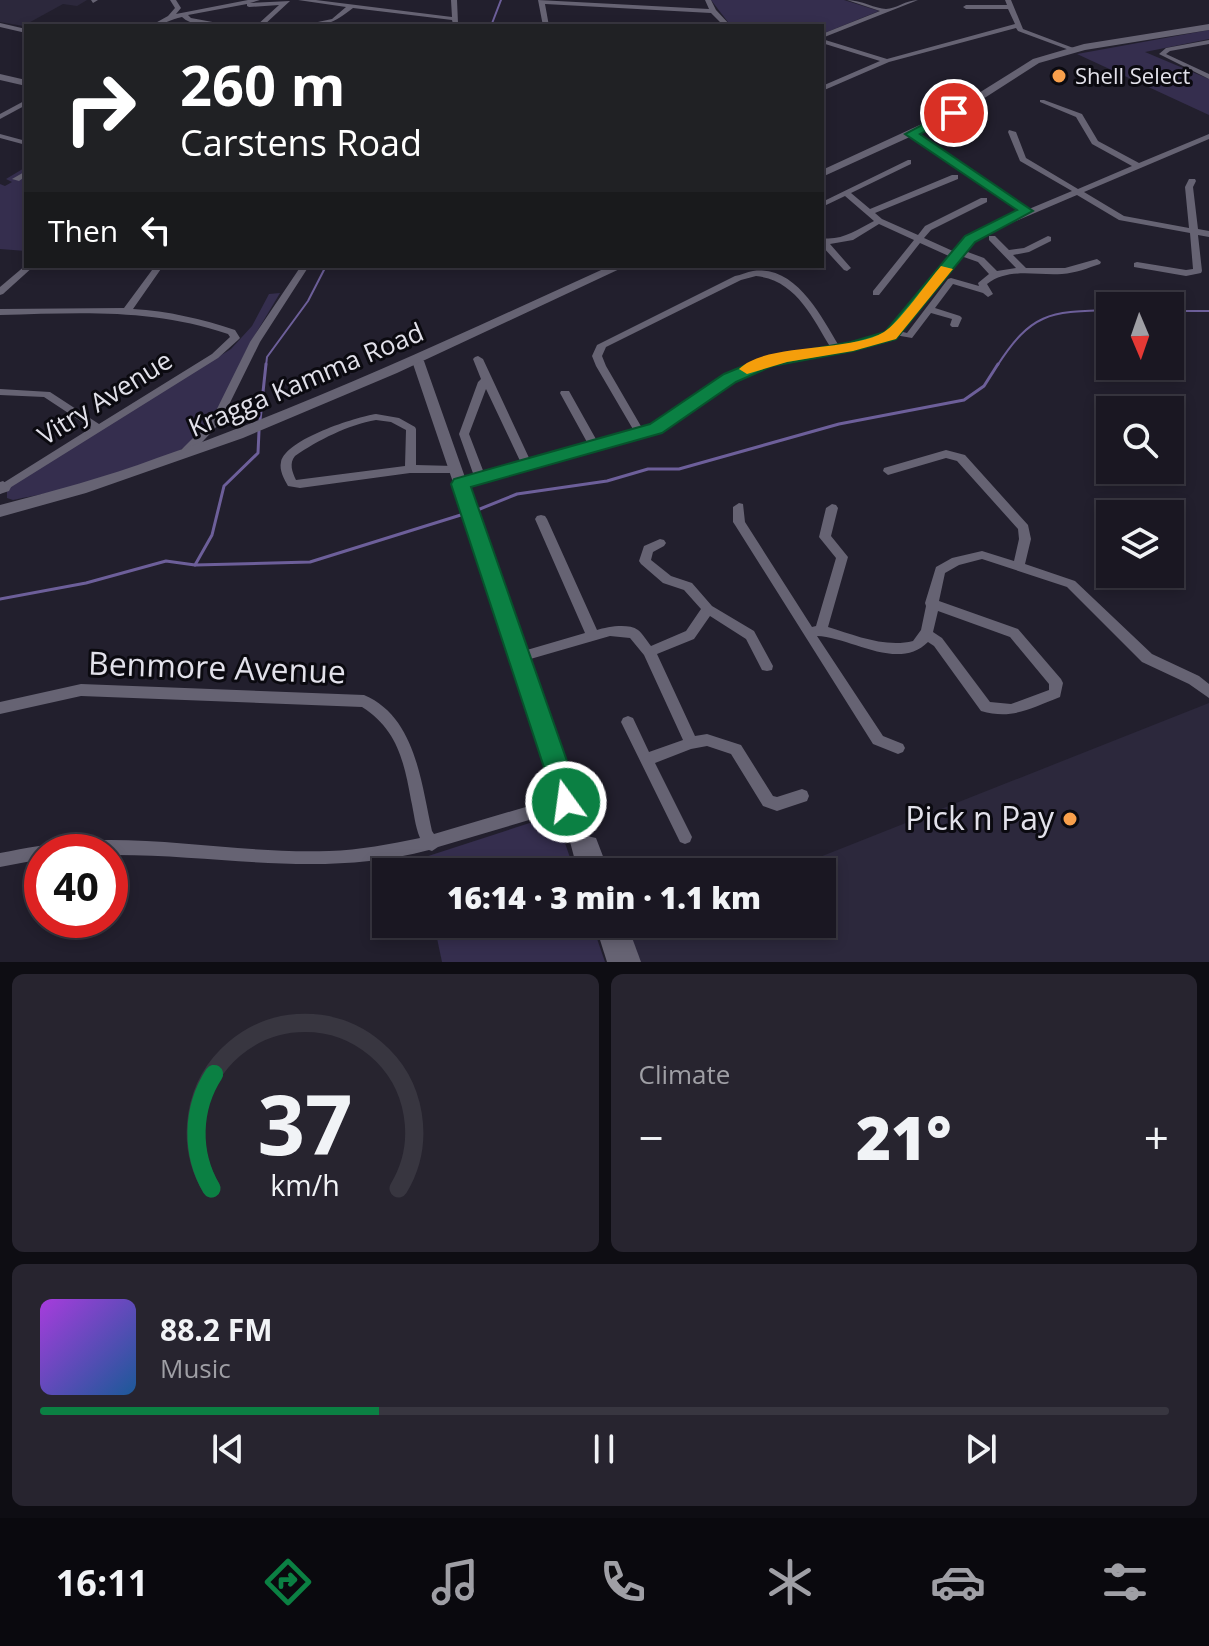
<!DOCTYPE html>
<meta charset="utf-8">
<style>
body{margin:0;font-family:"Open Sans",sans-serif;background:#27242f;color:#f1f3f6;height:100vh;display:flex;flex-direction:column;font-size:30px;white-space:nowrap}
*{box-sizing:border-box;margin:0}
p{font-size:26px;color:#9f9fa5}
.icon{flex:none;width:44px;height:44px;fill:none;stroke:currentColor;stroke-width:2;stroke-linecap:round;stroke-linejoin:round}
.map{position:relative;height:962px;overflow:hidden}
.details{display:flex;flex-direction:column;gap:12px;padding:12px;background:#0e0d13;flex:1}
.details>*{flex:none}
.hud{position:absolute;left:24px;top:24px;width:800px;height:244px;border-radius:0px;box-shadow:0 4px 12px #0003,0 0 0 2px #383640;background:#202124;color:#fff;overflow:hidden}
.needle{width:52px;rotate:178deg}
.controls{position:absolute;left:1096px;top:292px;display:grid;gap:16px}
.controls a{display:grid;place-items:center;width:88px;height:88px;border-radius:0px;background:#1a1722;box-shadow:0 4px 12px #0003,0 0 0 2px #383640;font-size:40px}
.speed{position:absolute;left:24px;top:834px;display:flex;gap:16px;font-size:40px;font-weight:700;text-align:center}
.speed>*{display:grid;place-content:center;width:104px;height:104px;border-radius:50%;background:#1a1722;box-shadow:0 4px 12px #0003,0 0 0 2px #383640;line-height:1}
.speed .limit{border:12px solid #d22;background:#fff;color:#111}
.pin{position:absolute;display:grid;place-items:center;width:68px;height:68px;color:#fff;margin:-34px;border:4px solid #fff;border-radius:50%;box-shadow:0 2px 8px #0007}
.me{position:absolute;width:88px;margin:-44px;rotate:346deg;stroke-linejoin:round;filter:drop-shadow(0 0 6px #0008)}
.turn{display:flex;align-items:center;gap:28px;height:168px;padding:0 24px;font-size:36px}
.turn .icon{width:104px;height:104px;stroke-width:2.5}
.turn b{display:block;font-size:56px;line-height:68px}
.then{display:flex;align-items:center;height:76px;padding:0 24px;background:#0003;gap:16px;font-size:30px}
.big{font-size:60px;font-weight:800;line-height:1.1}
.details .card{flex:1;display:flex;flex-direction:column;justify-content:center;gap:12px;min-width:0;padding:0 28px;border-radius:12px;background:#27242f}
.details .dial{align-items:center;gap:0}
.dial svg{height:208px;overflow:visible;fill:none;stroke:#383640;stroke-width:7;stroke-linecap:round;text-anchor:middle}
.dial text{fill:#f1f3f6;stroke:none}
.song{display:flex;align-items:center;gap:24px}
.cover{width:96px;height:96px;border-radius:12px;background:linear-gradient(135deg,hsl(280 70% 55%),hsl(210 70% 35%))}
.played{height:8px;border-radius:4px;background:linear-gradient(90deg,#0b8043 30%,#383640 30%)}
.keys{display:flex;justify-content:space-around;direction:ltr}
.heat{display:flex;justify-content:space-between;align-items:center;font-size:44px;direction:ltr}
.details .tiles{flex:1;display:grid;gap:12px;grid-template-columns:1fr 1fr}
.card:last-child{grid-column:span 2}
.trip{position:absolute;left:372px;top:858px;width:464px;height:80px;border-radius:0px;background:#1a1722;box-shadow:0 4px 12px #0003,0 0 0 2px #383640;font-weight:800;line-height:80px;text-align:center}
.dock{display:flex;height:128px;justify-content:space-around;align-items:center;background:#0a090e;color:#9f9fa5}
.dock .icon{width:56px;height:56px}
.dock .active{color:#0b8043}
.dock b{font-size:36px;color:#f1f3f6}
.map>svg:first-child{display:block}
</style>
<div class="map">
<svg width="1209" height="962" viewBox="0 0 1209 962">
<rect width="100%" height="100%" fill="#221f2d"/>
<g fill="#2c283c">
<path d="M0 0H87L77 6 63 4 23 26 0 22Z"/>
<path d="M1209 703V962H637L625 934 650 924H822V872H782Z"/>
</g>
<g fill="#352e4e">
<path d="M711 0H844L879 11 822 34V26H731Z"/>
<path d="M1209 30V39L1145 52 1209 79V115L1077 54Z"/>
<path d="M26 167V251L0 249V184L5 186 12 182 6 179Z"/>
<path d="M280 293C269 312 256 332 246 351 234 375 225 401 211 423 180 470 66 489 13 500L7 498V490L14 483 231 349 252 326 269 294Z"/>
<path d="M542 819 557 820 575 872H422L419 859Z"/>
<path d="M434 924H592L605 962H442Z"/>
</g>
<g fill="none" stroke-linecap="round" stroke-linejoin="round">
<g stroke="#6d5f9a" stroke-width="2">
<path d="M491 26 501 0"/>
<path d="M1170 311H1209"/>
<path d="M266 366 267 357 308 301 326 266"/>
<path d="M997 366C1032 312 1049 312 1110 310"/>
</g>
<g stroke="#6d5f9a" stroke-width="3">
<path d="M260 420 266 364"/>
<path d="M475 511 517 494 607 481 648 469H679L839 424 964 400 984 386 998 364"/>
<path d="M195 565 212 535 224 486 258 453 259 431"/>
<path d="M0 599 86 583 166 561 195 565 310 562 464 514"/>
</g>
<g fill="#666373" fill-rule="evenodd">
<path d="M91 0H98L93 3Z"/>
<path d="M170 0H176L181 8 176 14 248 0H260L250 3 290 1 263 26H256L279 5 249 7 247 6V4L188 15 191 18 234 26C219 26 193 28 182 17 171 19 161 26 150 26L168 16 175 8Z"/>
<path d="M298 0H316L452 17 451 0H457L458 23 455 25 453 24 452 20 353 8C333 24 325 26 299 26L332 19 346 7Z"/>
<path d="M538 0 709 9 705 0H711L716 10 731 26H724L711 13 545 4 549 26H543Z"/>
<path d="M847 0C861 0 876 9 886 9 896 9 906 0 918 0L822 38V34L880 11Z"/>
<path d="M1005 0H1011L1023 29 1076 49V51H1072L1018 31 1016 28 889 62 822 91V86L880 61 822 43V39L887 59 1015 24 1008 9H966L963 7 966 5H1007Z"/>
<path d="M0 23 26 29V33L0 27Z"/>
<path d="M1209 40V44L1170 51 1166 54 1209 74V79L1159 54 1166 48Z"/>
<path d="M26 100V105L0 119V114Z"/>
<path d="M1040 100H1044L1082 114 1098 141 1139 163 1209 134V139L1084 192 1124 216 1189 228 1185 187 1189 179H1195L1196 181 1193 187 1198 229 1209 231V237L1198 235 1202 271 1201 273 1186 276 1134 267V263L1137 262 1186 270 1193 269 1190 233 1119 220 1077 195 976 238 965 251 984 258 997 271 1016 268 989 240V236H995L1009 250 1024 248 1048 236 1051 237V241L1029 252 1013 255 1026 268H1065L1097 259 1101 262 1100 264C1088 268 1076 273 1062 274 1037 276 1009 267 987 284L993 294 988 297 983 293 953 284 935 308 960 316 962 318 958 327H952L950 325 952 319 931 313 912 338 895 335 853 350 770 365 734 380 660 430 460 488 456 487 454 484 456 481 474 476 459 434 478 382 481 379 473 359 475 357 478 356 483 359 530 460 588 444 560 393 561 391H569L597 441 634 431 596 366 592 356 597 345 735 276C741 275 747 272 753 271 796 265 821 316 839 346L887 333 951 257 920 243 879 295H873V291L914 240 879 224 853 240 830 244 851 268 847 271 844 270 822 246V238C841 241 857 230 874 221L845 196 822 207V202L908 160H911V164L851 193 870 209 952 175H958V179L875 213 882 219 918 235 925 226 981 198H987V202L931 230 924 238 955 252 970 234 1022 212 908 136V132H914L1029 209 1072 191 1020 161 1008 132 1009 130 1016 132 1026 158 1078 189 1132 166 1092 144 1076 117 1040 102ZM961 256 978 262 989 274 978 283 979 286 951 278 948 279 907 333 899 331ZM756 276C796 280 812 317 831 348L765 360 726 376 652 426 642 428 606 366 602 356 606 347 741 280ZM486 389 521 463 484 473 469 434Z"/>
<path d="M0 134 26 141V145L0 138Z"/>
<path d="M26 171V176L19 181 12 179Z"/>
<path d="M26 265 34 266 3 294 0 295V287Z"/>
<path d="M155 266H163L133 309C168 311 202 319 235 330L240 338 238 340 218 358 0 494V485L91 428 44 397 0 395V389L50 392 99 424 212 354 230 337 228 334C151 308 80 313 0 315V309L124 308Z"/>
<path d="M301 266H309L260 342 220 423 190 455H182L181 452 182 449 212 419 250 342Z"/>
<path d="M376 414 399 418 415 427 416 429V465L454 466 459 470 458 473H410L300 488 288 486C284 479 279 470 281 462 286 439 356 417 376 414ZM376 420 391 422 406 430 405 466 296 480C292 472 289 463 295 456 318 440 348 425 376 420Z"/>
<path d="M946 450 965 455 1028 525 1031 539 1025 564 1075 581 1152 654 1199 676 1209 684V698L1189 684 1142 662 1067 587 982 559 959 565 945 573 939 601 1018 629 1061 679 1063 683 1060 697C1031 708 1013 720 981 711L934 646 928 642C898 672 851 637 817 636L883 736 903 744 905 748 903 752 898 754 873 744 735 525 733 522V507L739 503 743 504 745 522 812 627 816 626 836 558 819 537 826 508 832 504 836 505 838 508 831 536 848 557 828 627C854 635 885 648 913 641L921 630 926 606 925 603 936 567 952 558 982 551 1014 561 1019 539 1018 529 957 461 946 458 888 475 883 471 884 468ZM938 611 1010 637 1049 684V690L1011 704 990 702 942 638 933 632Z"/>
<path d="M541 515 545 516 547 519 597 630C607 627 628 623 638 630 642 633 647 641 651 646L686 631 701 609 684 590 663 583 641 564 639 561 644 546 660 539 664 540 666 543 664 546 653 552 651 560 671 576 692 583 712 606 754 631 773 666 772 670 767 671 762 670 746 639 710 616 694 639 657 654 695 736 707 734 741 745 773 796 777 797 802 789 807 791 809 796 807 801 777 811 763 806 731 754 707 746 691 749 655 763 692 837 690 842 685 844 680 842 621 722 623 718 628 716 633 718 649 752 683 740 644 655 630 638 610 636 520 662 515 661 514 657 515 653 520 652 585 633 535 519 537 516Z"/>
<path d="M81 684 364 695C416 717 421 783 432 831L434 834 573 793 578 795 580 800 578 805 573 807 438 847 432 851 429 850C320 879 219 854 110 855V852H42V859L0 867V853C26 848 52 843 79 841 162 836 246 854 329 851 360 850 390 844 420 838 415 826 414 813 411 800 404 761 397 729 362 707L81 696 0 714V702Z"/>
</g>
<g fill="#666373" fill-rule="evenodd">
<path d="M0 74 26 80V86L0 80Z"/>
<path d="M418 357 424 361 572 781 587 836 596 838 609 872H578L554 781 412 361Z"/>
<path d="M595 924H627L641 962H607Z"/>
</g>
<g fill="#666373" fill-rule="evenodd">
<path d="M1209 24V30L1085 50 1039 63 958 115 822 177V170L950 111 1033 59 1084 44Z"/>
<path d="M610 266H626L397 373 243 438 86 493 0 517V505C53 491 106 477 157 458 312 404 460 334 610 266Z"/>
<path d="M3 481 11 487 9 491 0 494V482Z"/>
</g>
</g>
<path fill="#0b8043" stroke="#07532c" stroke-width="2" d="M950 110 960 113 920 134 1033 211 975 242 896 339 853 351 772 366 736 382 662 433 471 487 574 781 578 802 574 810 566 813 558 810 451 484 454 479 650 424 724 374 763 358 851 342 885 332 965 236 1017 210 905 134Z"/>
<path fill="#f59e0b" d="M941 266 953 269 896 339 853 351 787 362 747 374 739 369C767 342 848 353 884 332 898 324 928 281 941 266Z"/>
<g fill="#f9a04c" stroke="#0b0a10" stroke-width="3">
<circle cx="1059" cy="76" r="8"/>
<circle cx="1070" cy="819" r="8"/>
</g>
<g text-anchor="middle" stroke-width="6" stroke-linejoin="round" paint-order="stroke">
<g font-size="22" fill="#e2e1ea" stroke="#0b0a10" text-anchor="start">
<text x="1075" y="84">Shell Select</text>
</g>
<g font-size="26" fill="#e2e1ea" stroke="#0b0a10">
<text transform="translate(306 380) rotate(-23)" y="9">Kragga Kamma Road</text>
<text transform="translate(105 398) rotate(-32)" y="9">Vitry Avenue</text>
</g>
<g font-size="32" fill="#e2e1ea" stroke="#0b0a10">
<text transform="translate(217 668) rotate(2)" y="11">Benmore Avenue</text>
</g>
<g font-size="32" fill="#e2e1ea" stroke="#0b0a10" text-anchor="end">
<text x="1054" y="830">Pick n Pay</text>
</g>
</g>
</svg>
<div class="controls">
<a><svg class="needle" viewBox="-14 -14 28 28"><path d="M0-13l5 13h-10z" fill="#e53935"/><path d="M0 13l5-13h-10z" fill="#9f9fa5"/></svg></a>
<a><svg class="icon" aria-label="search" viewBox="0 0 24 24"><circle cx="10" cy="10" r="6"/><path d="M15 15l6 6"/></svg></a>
<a><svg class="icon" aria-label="layers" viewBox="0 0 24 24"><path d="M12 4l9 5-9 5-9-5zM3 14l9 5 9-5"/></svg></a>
</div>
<div class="speed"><div class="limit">40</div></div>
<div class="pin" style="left:954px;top:113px;background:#d93025"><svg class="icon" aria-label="arrive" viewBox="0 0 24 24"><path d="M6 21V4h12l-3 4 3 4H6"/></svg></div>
<svg class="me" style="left:566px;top:802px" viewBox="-20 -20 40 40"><circle r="17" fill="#0b8043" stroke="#fff" stroke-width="3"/><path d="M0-11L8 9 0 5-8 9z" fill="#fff"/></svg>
<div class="trip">16:14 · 3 min · 1.1 km</div>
<div class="hud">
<div class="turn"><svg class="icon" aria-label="right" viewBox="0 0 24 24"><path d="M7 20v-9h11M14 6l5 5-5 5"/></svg><div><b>260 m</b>Carstens Road</div></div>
<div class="then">Then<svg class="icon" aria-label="left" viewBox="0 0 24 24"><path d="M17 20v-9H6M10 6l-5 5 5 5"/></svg></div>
</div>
</div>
<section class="details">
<div class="tiles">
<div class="card dial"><svg viewBox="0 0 100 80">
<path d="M14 69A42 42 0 1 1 86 69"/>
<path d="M14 69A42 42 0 0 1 15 25" stroke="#0b8043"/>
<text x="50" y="56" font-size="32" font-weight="700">37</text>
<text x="50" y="72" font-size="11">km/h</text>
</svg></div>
<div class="card"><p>Climate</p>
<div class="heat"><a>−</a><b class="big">21°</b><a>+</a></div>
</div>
<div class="card">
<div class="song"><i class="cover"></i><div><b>88.2 FM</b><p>Music</p></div></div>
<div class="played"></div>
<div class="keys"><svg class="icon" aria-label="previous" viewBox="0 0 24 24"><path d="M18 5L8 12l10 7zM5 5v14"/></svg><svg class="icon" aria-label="pause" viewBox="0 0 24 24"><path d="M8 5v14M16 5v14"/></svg><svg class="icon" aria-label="next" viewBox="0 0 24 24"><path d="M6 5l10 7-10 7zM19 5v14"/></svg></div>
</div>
</div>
</section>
<nav class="dock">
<b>16:11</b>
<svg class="icon active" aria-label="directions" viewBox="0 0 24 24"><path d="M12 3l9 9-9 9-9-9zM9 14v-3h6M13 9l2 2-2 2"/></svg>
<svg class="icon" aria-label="music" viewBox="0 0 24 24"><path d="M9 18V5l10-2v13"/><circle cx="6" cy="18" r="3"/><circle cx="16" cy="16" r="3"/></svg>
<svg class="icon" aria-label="phone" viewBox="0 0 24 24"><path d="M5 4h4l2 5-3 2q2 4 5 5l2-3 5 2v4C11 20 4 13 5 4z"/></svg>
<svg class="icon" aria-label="climate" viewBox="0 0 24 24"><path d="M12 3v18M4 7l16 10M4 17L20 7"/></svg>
<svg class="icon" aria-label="car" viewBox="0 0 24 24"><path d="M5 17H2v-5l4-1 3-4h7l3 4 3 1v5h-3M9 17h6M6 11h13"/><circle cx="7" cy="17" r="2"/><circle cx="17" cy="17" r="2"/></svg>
<svg class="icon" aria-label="filters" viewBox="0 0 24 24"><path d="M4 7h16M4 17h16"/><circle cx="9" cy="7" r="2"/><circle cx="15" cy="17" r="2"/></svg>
</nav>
